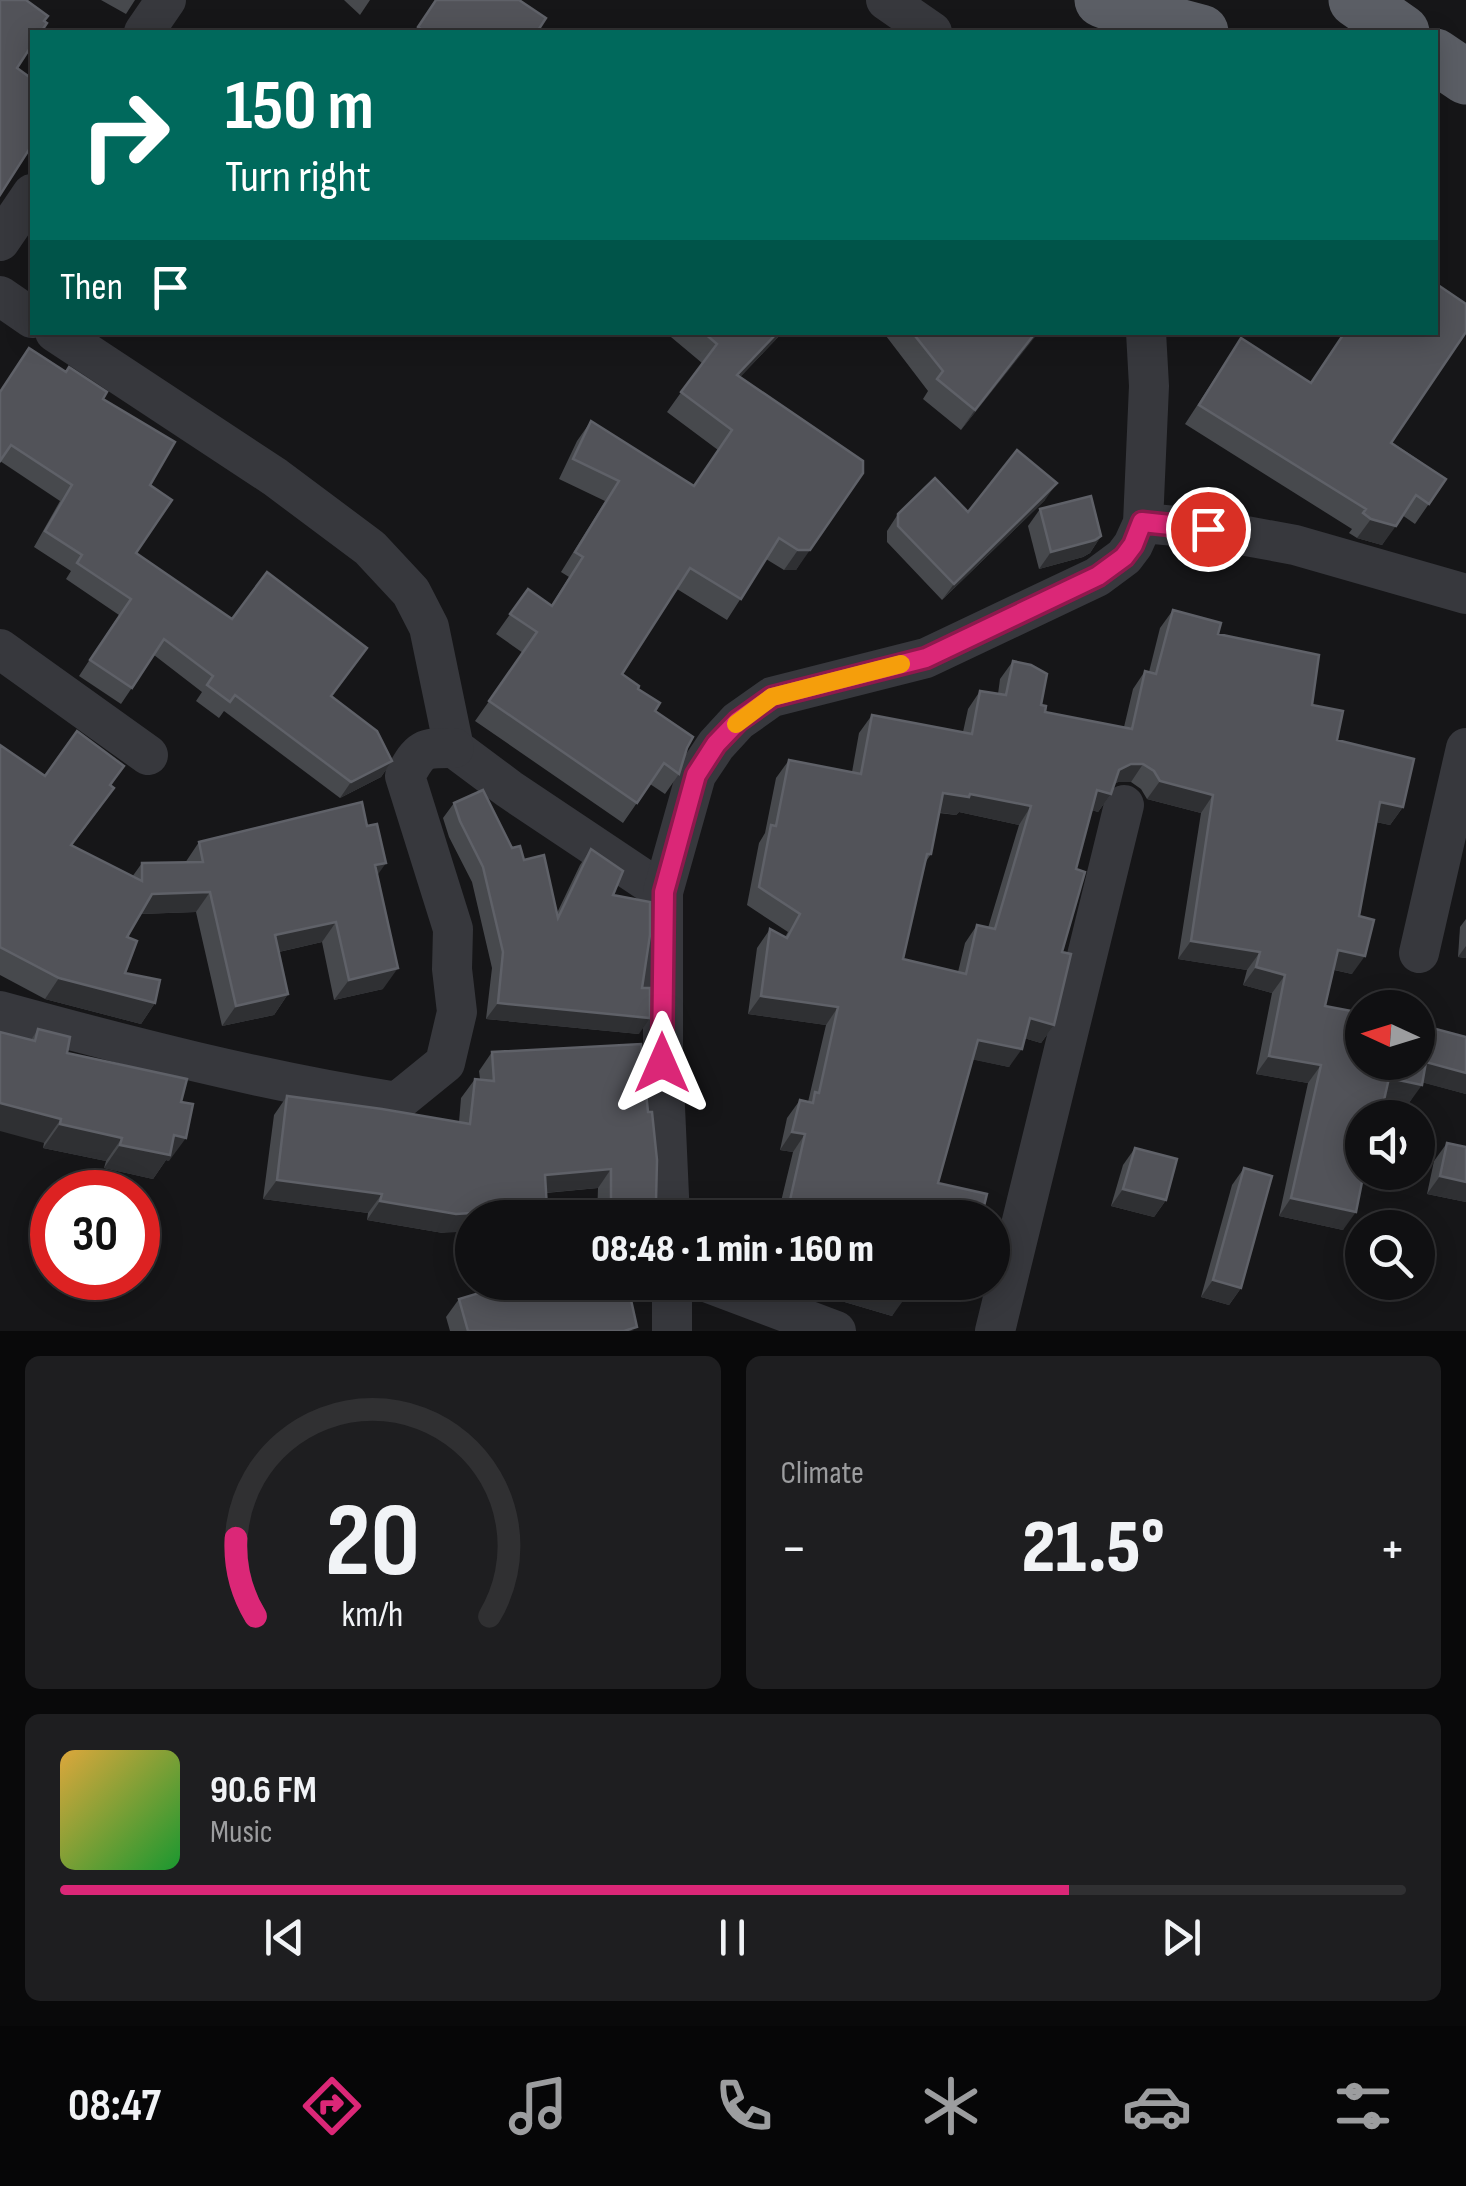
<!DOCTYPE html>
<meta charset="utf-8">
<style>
body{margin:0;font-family:"Sofia Sans Condensed",sans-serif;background:#1e1e20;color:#f1f3f6;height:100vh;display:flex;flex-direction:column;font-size:38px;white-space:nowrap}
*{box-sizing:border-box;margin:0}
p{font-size:32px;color:#9c9d9f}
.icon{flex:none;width:55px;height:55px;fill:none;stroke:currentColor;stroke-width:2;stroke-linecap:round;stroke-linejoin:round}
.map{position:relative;height:1331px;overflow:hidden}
.panel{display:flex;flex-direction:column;gap:25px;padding:25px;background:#09090a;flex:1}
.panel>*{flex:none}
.guide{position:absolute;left:30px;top:30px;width:1408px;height:305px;border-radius:0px;box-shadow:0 5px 25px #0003,0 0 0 2px #303032;background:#00695c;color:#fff;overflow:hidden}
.needle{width:65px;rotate:274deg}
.fabs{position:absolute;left:1345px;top:990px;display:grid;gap:20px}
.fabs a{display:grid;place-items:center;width:90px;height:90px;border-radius:50%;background:#101012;box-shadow:0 5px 25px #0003,0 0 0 2px #303032;font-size:50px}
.speed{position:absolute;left:30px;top:1170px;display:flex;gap:20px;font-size:50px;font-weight:700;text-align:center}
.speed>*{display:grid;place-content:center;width:130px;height:130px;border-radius:50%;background:#101012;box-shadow:0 5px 25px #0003,0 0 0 2px #303032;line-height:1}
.speed .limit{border:15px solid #d22;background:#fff;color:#111}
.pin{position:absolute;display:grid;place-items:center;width:85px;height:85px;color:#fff;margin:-42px;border:5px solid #fff;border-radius:50%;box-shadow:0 2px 10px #0007}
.me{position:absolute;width:110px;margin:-55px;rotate:0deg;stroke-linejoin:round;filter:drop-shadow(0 0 8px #0008)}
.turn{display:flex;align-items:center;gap:35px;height:210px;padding:0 30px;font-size:45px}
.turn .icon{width:130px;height:130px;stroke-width:2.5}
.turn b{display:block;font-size:70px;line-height:85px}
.then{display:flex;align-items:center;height:95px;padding:0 30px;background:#0003;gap:20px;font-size:38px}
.big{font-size:75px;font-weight:800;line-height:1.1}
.panel .tile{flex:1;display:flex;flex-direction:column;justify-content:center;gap:15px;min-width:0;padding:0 35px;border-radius:15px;background:#1e1e20}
.panel .dial{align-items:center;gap:0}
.dial svg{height:260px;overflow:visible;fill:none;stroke:#303032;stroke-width:7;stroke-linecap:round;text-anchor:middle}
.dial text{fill:#f1f3f6;stroke:none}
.song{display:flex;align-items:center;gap:30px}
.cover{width:120px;height:120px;border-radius:15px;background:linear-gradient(135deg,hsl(40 70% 55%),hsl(130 70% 35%))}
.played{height:10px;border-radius:5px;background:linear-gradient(90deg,#db2777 75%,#303032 75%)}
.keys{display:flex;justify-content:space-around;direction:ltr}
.heat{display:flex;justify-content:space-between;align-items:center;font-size:55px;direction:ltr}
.panel .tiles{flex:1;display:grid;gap:25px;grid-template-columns:1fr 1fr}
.tile:last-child{grid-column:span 2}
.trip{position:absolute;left:455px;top:1200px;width:555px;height:100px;border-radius:50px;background:#101012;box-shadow:0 5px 25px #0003,0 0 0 2px #303032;font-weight:800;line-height:100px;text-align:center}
.dock{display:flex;height:160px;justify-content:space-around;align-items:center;background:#060607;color:#9c9d9f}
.dock .icon{width:70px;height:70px}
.dock .on{color:#db2777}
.dock b{font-size:45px;color:#f1f3f6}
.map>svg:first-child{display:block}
</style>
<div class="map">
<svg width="1466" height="1331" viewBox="0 0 1466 1331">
<rect width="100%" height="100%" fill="#161618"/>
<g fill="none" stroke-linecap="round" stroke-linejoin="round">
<g stroke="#37383d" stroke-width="40">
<path d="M886 0 932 32"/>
<path d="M144 32 166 0"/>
<path d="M0 241 32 194"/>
<path d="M0 296 32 318"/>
<path d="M55 332 275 477 370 548 411 592 429 627 454 748 509 789 663 892"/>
<path d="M1143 523 1208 529 1295 545 1466 594"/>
<path d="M0 649 148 755"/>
<path d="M1419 953 1466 748"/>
<path d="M0 1011C131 1047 263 1081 397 1102L445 1063 457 1012 452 969 453 929 405 776C421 747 423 748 454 748"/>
<path d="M670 1218 663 1063V892L696 775 716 745 738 721 772 697 926 658 1097 577 1124 557 1133 545 1143 523 1149 386 1146 332"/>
<path d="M706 1282 836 1331"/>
<path d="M672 1331V1282"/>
<path d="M995 1331 1124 805"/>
</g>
<g stroke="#5b5e65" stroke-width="55">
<path d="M1102 0 1155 20 1201 32"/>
<path d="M1356 0 1402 32"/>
<path d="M1435 56 1466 77"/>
</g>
</g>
<g fill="#47494d" fill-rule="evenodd">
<path d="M101 0H135L126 14Z"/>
<path d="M344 0H370L360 15Z"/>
<path d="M665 332H783L740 377 863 461 796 570H784L766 559 727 620 677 589 622 674 638 689 655 711 687 748 679 774 665 794 650 784 623 823 475 721 523 653 496 634 528 589 551 606 569 577 561 572 605 501 559 479 577 441 591 421 694 486 718 450 667 412 702 363Z"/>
<path d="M883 332H972L1031 341 961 430 923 399 928 391Z"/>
<path d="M1241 338 1446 479 1415 524 1402 515 1382 545 1357 538 1349 533 1352 529 1185 424Z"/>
<path d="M0 390 103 399 150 485 136 553 332 696 392 761 381 777 340 798 224 711 219 718 196 701 202 692 154 655 121 704 79 676 119 615 66 579 71 571 34 547 60 501 0 461Z"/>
<path d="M1045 500 942 600 887 542V531L898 514 968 512Z"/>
<path d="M1040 509 1101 536 1090 553 1083 557 1039 569 1028 526Z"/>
<path d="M1173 610 1218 634 1312 705 1337 740 1403 807 1390 825 1376 822 1359 916 1352 974 1334 970 1325 1006 1466 1037V1094L1422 1082 1409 1103 1385 1098 1362 1172H1365L1343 1230 1279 1216 1308 1083 1256 1074 1272 993 1243 985 1247 970 1178 959 1201 813 1147 799 1141 789 1131 782H1118L1114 784 1111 794 1098 812 1092 810 1076 869 1062 952 1054 1025 1041 1043 1024 1038 1009 1067 972 1059 938 1183 981 1218H777L793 1152 780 1150 787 1118 800 1100 808 1102 826 1025 748 1014 757 948 770 929 785 937 788 932 747 905 759 843 765 833 776 778 789 760 852 772 859 733 872 715 963 732 968 709 980 691 998 694 1000 679 1013 661 1045 712 1124 727 1133 689 1145 671 1149 672 1160 628ZM959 812 1019 825 988 928 977 925 965 943 958 972 903 959 925 863 931 854 939 813 956 815Z"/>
<path d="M0 745 45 776 110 785 100 808 72 845 132 877 142 863H185L199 842 377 875 383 989 334 1000 322 942 279 952 288 994 274 1015 222 1026 196 912 141 914 127 937 125 973 155 1003 141 1024 45 999 0 975Z"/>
<path d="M454 803 512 848 524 860 557 913 580 865 591 849 613 895 642 988 639 1034 486 1019 492 968 472 882 449 837 443 818Z"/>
<path d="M1466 919V958L1458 957 1460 927Z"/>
<path d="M38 1029 67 1053 169 1161 166 1160 153 1179 104 1168 106 1161 43 1148 44 1143 31 1040Z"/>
<path d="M492 1052 656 1201 644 1218H597L598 1188 546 1193 443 1233 367 1220 368 1213 263 1199 274 1115 287 1096 459 1122 461 1098 475 1079H480L479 1071Z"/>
<path d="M1447 1143 1466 1147V1202L1427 1194 1434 1161Z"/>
<path d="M1135 1148 1166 1200 1154 1217 1111 1206 1123 1165Z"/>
<path d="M1244 1168 1241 1288 1229 1305 1201 1297 1232 1185Z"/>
<path d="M835 1282H924L918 1292 908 1289 892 1316 831 1298Z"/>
<path d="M459 1299 634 1331H450L446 1317Z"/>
</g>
<g fill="#2f3033">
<path d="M778 332H783L723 395 737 375Z"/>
<path d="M1036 332H1039L961 430 975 410Z"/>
<path d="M1057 483 1045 500 942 600 954 584Z"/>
<path d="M1371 519 1396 526 1382 545 1357 538Z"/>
<path d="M1101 536 1090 553 1083 557 1039 569 1051 552Z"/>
<path d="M798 550H810L796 570H784Z"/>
<path d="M392 761 381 777 340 798 351 782Z"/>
<path d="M1131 764H1143L1131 782H1118L1106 788 1119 770Z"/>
<path d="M1160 781 1213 795 1201 813 1147 799Z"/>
<path d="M1097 790 1111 794 1098 812 1084 808Z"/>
<path d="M943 793 970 794 1031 806 1019 825 959 812 956 815 930 811Z"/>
<path d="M1380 802 1403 807 1390 825 1367 820Z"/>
<path d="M386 863 372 883 375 865Z"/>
<path d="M210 892 196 912 138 914 152 894Z"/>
<path d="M336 922 322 942 261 956 275 935Z"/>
<path d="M1191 941 1260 952 1247 970 1178 959Z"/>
<path d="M1466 946V958L1458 957Z"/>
<path d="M1338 950 1365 956 1352 974 1326 968Z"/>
<path d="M1256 967 1285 975 1272 993 1243 985Z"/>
<path d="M398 968 383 989 334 1000 349 980Z"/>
<path d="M59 978 155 1003 141 1024 45 999Z"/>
<path d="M288 994 274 1015 222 1026 236 1006Z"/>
<path d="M761 996 838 1007 826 1025 748 1014Z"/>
<path d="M498 1003 650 1018 639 1034 486 1019Z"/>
<path d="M1030 1018 1054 1025 1041 1043 1017 1036Z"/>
<path d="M978 1040 1022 1049 1009 1067 965 1058Z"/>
<path d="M1269 1056 1321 1065 1308 1083 1256 1074Z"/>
<path d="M1426 1062 1466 1073V1094L1413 1080Z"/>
<path d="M1389 1078 1422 1085 1409 1103 1376 1096Z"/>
<path d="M0 1103 61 1119 44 1143 0 1131Z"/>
<path d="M60 1124 122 1138 106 1161 43 1148Z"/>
<path d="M792 1132 805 1134 793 1152 780 1150Z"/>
<path d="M174 1135 186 1138 169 1161 166 1160 153 1179 104 1168 120 1145Z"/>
<path d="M611 1169 598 1188 531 1194 545 1175Z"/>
<path d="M1440 1176 1466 1182V1202L1427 1194Z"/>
<path d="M277 1180 382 1194 368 1213 263 1199Z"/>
<path d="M1123 1189 1166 1200 1154 1217 1111 1206Z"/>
<path d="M1291 1198 1356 1212 1343 1230 1279 1216Z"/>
<path d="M380 1201 547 1208 540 1218H472V1231L443 1233 367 1220Z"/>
<path d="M656 1201 644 1218H600L611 1202Z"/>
<path d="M788 1209 835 1210 830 1218H781Z"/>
<path d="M1213 1280 1241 1288 1229 1305 1201 1297Z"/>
<path d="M842 1282H852L905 1298 892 1316 831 1298Z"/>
<path d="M904 1282H924L918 1292 901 1287Z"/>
</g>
<g fill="#525359" stroke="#5f6168" stroke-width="2.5" fill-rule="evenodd">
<path d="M0 0H26L48 16 44 21 47 23 41 32H32V45L17 68 32 79V145L0 195Z"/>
<path d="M436 0H519L546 18 537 32H425L418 27Z"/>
<path d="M1435 283 1466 304V332L1391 443 1446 479 1429 504 1416 495 1396 526 1371 519 1363 513 1366 509 1199 405 1241 338 1311 383 1345 332H1435Z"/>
<path d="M703 332H778L737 375 863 461V473L810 550H798L779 538 741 599 690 568 622 674 639 686 638 689 660 703 655 711 693 737 687 748 679 774 664 763 637 803 489 701 537 632 510 614 528 589 552 606 583 557 575 552 619 481 573 459 591 421 694 486 732 430 681 392 717 344Z"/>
<path d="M912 332 972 334 1036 332 975 410 937 379 943 371Z"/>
<path d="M29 348 66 372 69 367 107 392 103 399 175 442 150 485 172 500 136 553 232 619 267 572 367 648 331 696 377 731 392 761 351 782 235 695 230 702 207 685 213 676 164 639 132 688 90 660 131 599 77 563 82 555 45 531 72 485 11 445 0 461V392Z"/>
<path d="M1017 450 1057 483 954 584 898 526V514L935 478 968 512Z"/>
<path d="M1091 496 1101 536 1095 540 1051 552 1040 509Z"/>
<path d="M1173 610 1221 623 1218 634 1319 655 1312 705 1343 711 1337 740 1414 759 1403 807 1380 802 1359 916 1374 920 1365 956 1338 950 1325 1006 1362 1013V1062H1418V1023L1433 1026 1432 1028 1466 1037V1073L1426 1062 1422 1085 1389 1078 1380 1118H1362V1172H1364L1356 1212 1291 1198 1321 1065 1269 1056 1285 975 1256 967 1260 952 1191 941 1213 795 1160 781 1154 771 1143 764H1131L1119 770 1111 794 1097 790 1076 869 1085 872 1062 952 1071 954 1054 1025 1030 1018 1022 1049 978 1040 938 1183 987 1194 981 1218H821L835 1214V1210L788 1209 805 1134 792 1132 800 1100 813 1103 815 1092 819 1093 838 1007 761 996 770 929 787 938 800 914 759 887 771 825 776 826 789 760 861 774 872 715 972 734 980 691 1006 695 1013 661 1031 665 1047 674 1041 705 1046 706 1045 712 1132 729 1145 671 1156 674ZM943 793 969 797 970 794 1031 806 995 929 977 925 966 974 903 959 927 854H931Z"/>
<path d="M77 731 124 766 110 785 114 788 71 845 142 881V863L203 862 199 842 362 802 367 826 377 824 386 863 375 865 398 968 349 980 336 922 275 935 288 994 236 1006 210 892 152 894 127 937 137 941 125 973 160 980 155 1003 59 978 0 947V745L45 776Z"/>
<path d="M483 790 512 848 520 846 524 860 544 855 558 918 591 849 623 871 613 895 650 902V935L642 988H650V1018L498 1003 503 952 483 867 460 821 454 803Z"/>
<path d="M38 1029 70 1037 67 1053 187 1079 181 1102 193 1104 186 1138 174 1135 170 1155 120 1145 122 1138 60 1124 61 1119 0 1103V1032L35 1041Z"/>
<path d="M641 1044 648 1112H652L657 1160 656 1201 611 1202V1169L545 1175 547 1208 456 1214 380 1201 382 1194 277 1180 287 1096 382 1109 470 1124 475 1079 494 1081 492 1052Z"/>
<path d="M1447 1143 1466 1147V1182L1440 1176Z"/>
<path d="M1135 1148 1177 1159 1166 1200 1123 1189Z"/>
<path d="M1244 1168 1272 1176 1241 1288 1213 1280Z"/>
<path d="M516 1282H627L637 1327 624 1331H468L459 1299Z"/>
<path d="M852 1282H910L905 1298Z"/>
</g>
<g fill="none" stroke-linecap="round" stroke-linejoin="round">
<defs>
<path id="route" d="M662 1063 664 892 696 775 716 744 738 721 772 697 926 658 1098 576 1124 557 1133 545 1142 522 1208 529"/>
</defs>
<use href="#route" stroke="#8e194d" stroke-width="25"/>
<use href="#route" stroke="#db2777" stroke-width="18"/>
<path stroke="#f59e0b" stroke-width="18" d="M736 724 772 697 901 664"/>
</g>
</svg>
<div class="fabs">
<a><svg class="needle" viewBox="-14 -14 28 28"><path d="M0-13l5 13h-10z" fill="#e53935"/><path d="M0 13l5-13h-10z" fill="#9c9d9f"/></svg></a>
<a><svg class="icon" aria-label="sound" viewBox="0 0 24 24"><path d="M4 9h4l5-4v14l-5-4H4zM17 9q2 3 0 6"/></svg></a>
<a><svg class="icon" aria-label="search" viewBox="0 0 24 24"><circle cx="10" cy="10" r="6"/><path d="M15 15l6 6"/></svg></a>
</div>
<div class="speed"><div class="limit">30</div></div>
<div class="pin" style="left:1208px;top:529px;background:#d93025"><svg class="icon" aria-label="arrive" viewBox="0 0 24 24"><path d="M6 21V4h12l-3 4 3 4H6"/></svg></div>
<svg class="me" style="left:662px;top:1063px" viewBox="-20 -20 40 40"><path d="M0-17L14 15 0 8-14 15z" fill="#db2777" stroke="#fff" stroke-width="4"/></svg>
<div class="trip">08:48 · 1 min · 160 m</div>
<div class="guide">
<div class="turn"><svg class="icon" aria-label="right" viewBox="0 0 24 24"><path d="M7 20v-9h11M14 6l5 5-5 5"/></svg><div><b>150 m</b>Turn right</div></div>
<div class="then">Then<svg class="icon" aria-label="arrive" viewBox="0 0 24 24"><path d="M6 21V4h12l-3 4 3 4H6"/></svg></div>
</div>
</div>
<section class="panel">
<div class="tiles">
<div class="tile dial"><svg viewBox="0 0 100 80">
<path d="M14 69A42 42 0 1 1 86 69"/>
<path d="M14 69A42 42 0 0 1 8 45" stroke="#db2777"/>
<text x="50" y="56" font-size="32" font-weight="700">20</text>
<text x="50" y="72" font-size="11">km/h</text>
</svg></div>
<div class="tile"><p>Climate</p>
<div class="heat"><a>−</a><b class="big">21.5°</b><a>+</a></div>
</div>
<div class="tile">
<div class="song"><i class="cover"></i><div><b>90.6 FM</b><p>Music</p></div></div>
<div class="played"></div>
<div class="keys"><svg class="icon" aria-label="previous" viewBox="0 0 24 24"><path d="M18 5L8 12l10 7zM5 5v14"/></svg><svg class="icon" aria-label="pause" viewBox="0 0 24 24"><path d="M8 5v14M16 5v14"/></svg><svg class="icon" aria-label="next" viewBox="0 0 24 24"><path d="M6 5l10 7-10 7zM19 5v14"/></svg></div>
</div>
</div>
</section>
<nav class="dock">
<b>08:47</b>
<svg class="icon on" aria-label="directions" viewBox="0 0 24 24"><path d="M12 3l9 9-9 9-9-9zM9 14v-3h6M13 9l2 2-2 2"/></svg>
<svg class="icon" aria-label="music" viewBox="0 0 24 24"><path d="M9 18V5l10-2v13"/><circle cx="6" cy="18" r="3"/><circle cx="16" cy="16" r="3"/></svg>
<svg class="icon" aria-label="phone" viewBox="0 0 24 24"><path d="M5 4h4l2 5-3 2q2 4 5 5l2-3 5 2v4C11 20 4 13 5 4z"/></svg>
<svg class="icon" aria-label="climate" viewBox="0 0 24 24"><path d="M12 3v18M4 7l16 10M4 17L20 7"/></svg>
<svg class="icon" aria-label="car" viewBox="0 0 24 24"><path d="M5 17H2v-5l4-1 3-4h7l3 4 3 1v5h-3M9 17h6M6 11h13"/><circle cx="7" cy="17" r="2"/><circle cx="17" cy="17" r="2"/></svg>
<svg class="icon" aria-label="filters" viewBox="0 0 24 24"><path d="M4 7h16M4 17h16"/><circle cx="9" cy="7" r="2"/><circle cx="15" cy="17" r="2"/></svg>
</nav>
